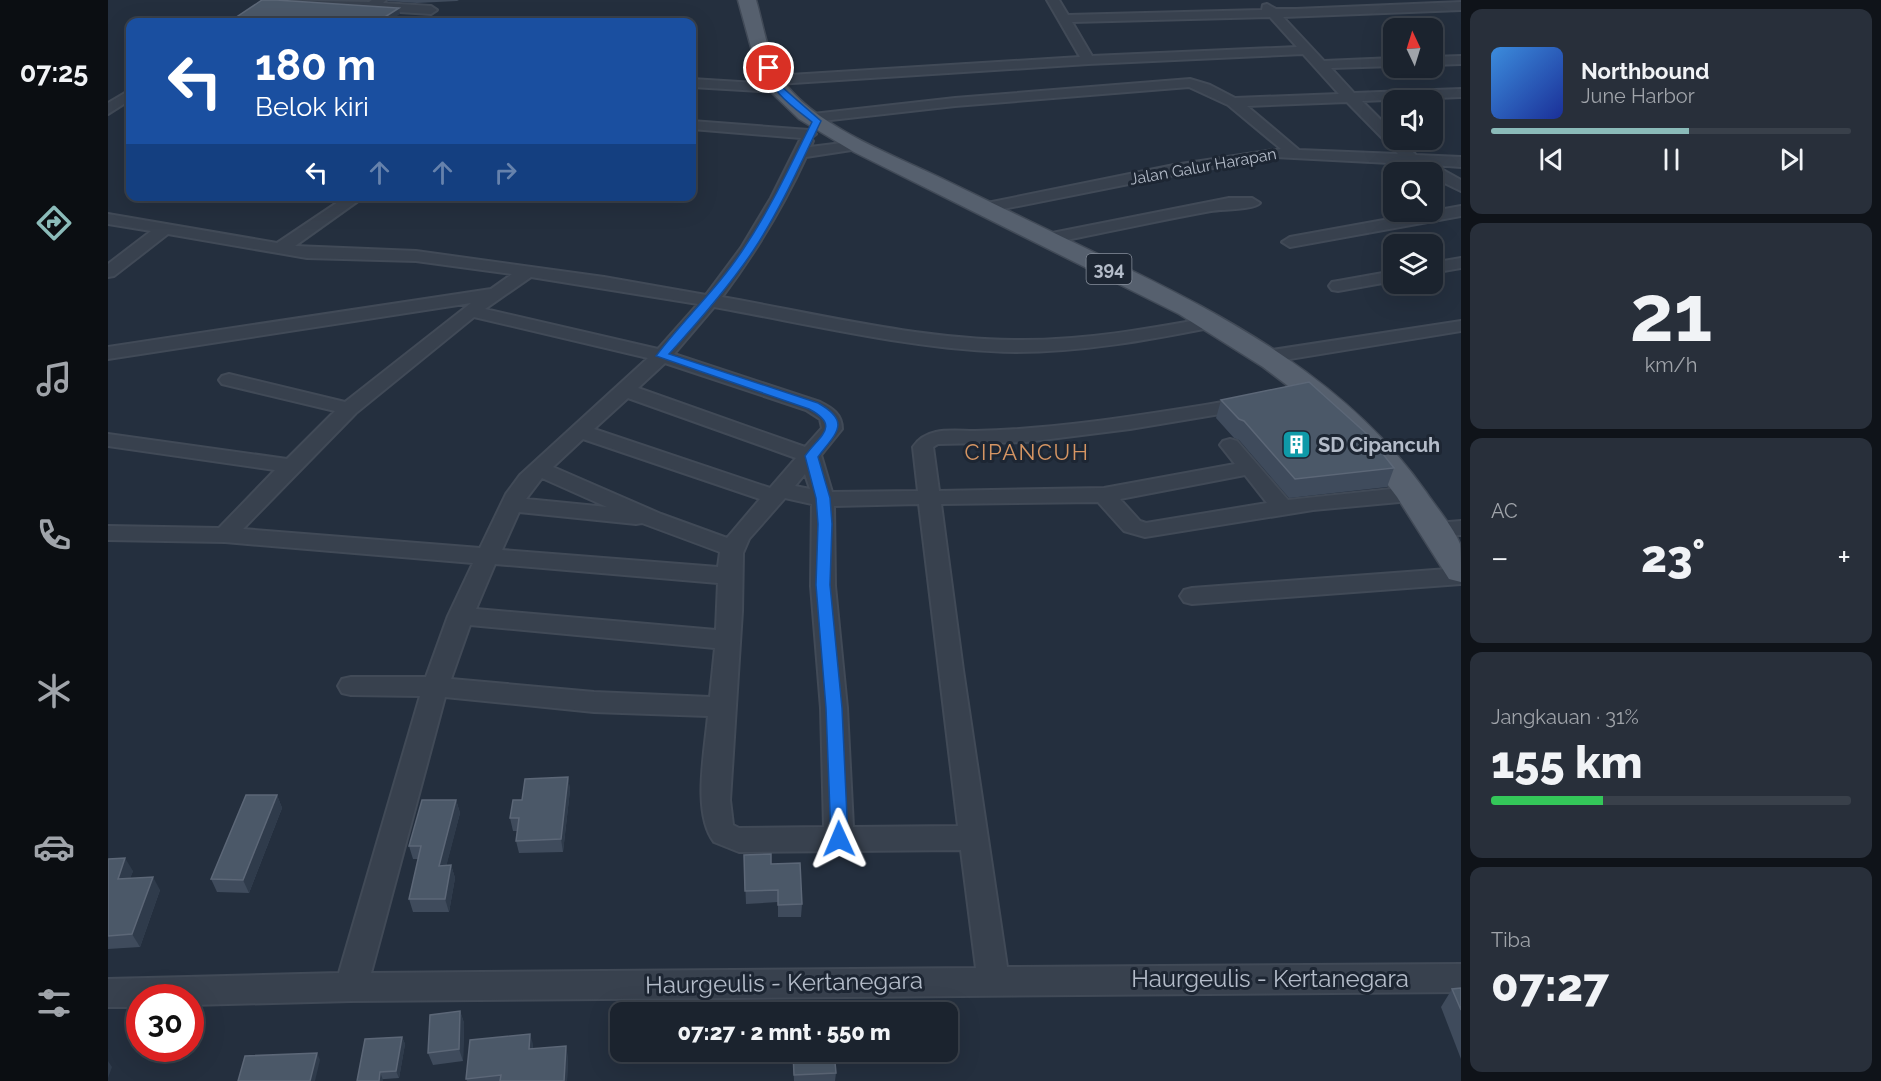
<!DOCTYPE html>
<html lang="id">
<meta charset="utf-8">
<style>
body{margin:0;font-family:Raleway,sans-serif;background:#282f3a;color:#f1f3f6;height:100vh;display:flex;flex-direction:column;font-size:22px;white-space:nowrap}
*{box-sizing:border-box;margin:0}
p{font-size:20px;color:#a0a4aa}
.icon{flex:none;width:33px;height:33px;fill:none;stroke:currentColor;stroke-width:2;stroke-linecap:round;stroke-linejoin:round}
.map{position:relative;flex:1;overflow:hidden}
.details{display:flex;flex-direction:column;gap:9px;padding:9px;background:#0f1319;width:420px}
.details>*{flex:none}
.top-card{position:absolute;left:18px;top:18px;width:570px;height:183px;border-radius:12px;box-shadow:0 6px 24px #0002,0 0 0 2px #39404a;background:#1a4fa0;color:#fff;overflow:hidden}
.needle{width:39px;rotate:356deg}
.fabs{position:absolute;left:1275px;top:18px;display:grid;gap:12px}
.fabs a{display:grid;place-items:center;width:60px;height:60px;border-radius:12px;background:#1b232e;box-shadow:0 6px 24px #0002,0 0 0 2px #39404a;font-size:30px}
.speed{position:absolute;left:18px;top:984px;display:flex;gap:12px;font-size:30px;font-weight:700;text-align:center}
.speed>*{display:grid;place-content:center;width:78px;height:78px;border-radius:50%;background:#1b232e;box-shadow:0 6px 24px #0002,0 0 0 2px #39404a;line-height:1}
.speed .limit{border:9px solid #d22;background:#fff;color:#111}
.pin{position:absolute;display:grid;place-items:center;width:51px;height:51px;color:#fff;margin:-26px;border:3px solid #fff;border-radius:50%;box-shadow:0 2px 6px #0007}
.me{position:absolute;width:66px;margin:-33px;rotate:359deg;stroke-linejoin:round;filter:drop-shadow(0 0 4px #0008)}
.turn{display:flex;align-items:center;gap:21px;height:126px;padding:0 30px;font-size:27px}
.turn .icon{width:78px;height:78px;stroke-width:2.5}
.turn b{display:block;font-size:42px;line-height:51px}
.lanes{display:flex;align-items:center;height:57px;padding:0 30px;background:#0003;justify-content:center;gap:30px;direction:ltr}
.lanes .off{opacity:.35}
.big{font-size:45px;font-weight:800;line-height:1.1}
.details .widget{flex:1;display:flex;flex-direction:column;justify-content:center;gap:9px;min-width:0;padding:0 21px;border-radius:12px;background:#282f3a}
.details .dial{align-items:center;gap:0}
.dial b{font-size:78px;line-height:1}
.song{display:flex;align-items:center;gap:18px}
.cover{width:72px;height:72px;border-radius:9px;background:linear-gradient(135deg,hsl(210 70% 55%),hsl(230 70% 35%))}
.played{height:6px;border-radius:3px;background:linear-gradient(90deg,#8bbbb9 55%,#39404a 55%)}
.keys{display:flex;justify-content:space-around;direction:ltr}
.heat{display:flex;justify-content:space-between;align-items:center;font-size:33px;direction:ltr}
.charge{height:9px;border-radius:4px;background:linear-gradient(90deg,#34c759 31%,#39404a 0)}
.trip{position:absolute;left:502px;top:1002px;width:348px;height:60px;border-radius:12px;background:#1b232e;box-shadow:0 6px 24px #0002,0 0 0 2px #39404a;font-weight:800;line-height:60px;text-align:center}
main{display:flex;flex:1;min-height:0}
.dock{display:flex;flex-direction:column;width:108px;justify-content:space-around;align-items:center;background:#0b0e12;color:#a0a4aa}
.dock .icon{width:42px;height:42px}
.dock .current{color:#8bbbb9}
.dock b{font-size:27px;color:#f1f3f6}
.map>svg:first-child{display:block}
</style>
<main>
<nav class="dock">
<b>07:25</b>
<svg class="icon current" aria-label="directions" viewBox="0 0 24 24"><path d="M12 3l9 9-9 9-9-9zM9 14v-3h6M13 9l2 2-2 2"/></svg>
<svg class="icon" aria-label="music" viewBox="0 0 24 24"><path d="M9 18V5l10-2v13"/><circle cx="6" cy="18" r="3"/><circle cx="16" cy="16" r="3"/></svg>
<svg class="icon" aria-label="phone" viewBox="0 0 24 24"><path d="M5 4h4l2 5-3 2q2 4 5 5l2-3 5 2v4C11 20 4 13 5 4z"/></svg>
<svg class="icon" aria-label="climate" viewBox="0 0 24 24"><path d="M12 3v18M4 7l16 10M4 17L20 7"/></svg>
<svg class="icon" aria-label="car" viewBox="0 0 24 24"><path d="M5 17H2v-5l4-1 3-4h7l3 4 3 1v5h-3M9 17h6M6 11h13"/><circle cx="7" cy="17" r="2"/><circle cx="17" cy="17" r="2"/></svg>
<svg class="icon" aria-label="filters" viewBox="0 0 24 24"><path d="M4 7h16M4 17h16"/><circle cx="9" cy="7" r="2"/><circle cx="15" cy="17" r="2"/></svg>
</nav>
<div class="map">
<svg width="1353" height="1081" viewBox="0 0 1353 1081">
<rect width="100%" height="100%" fill="#242f3e"/>
<g fill="none" stroke-linecap="round" stroke-linejoin="round">
<defs>
<g id="street">
<path d="M160 0 261 2 264 0H278L275 3 323 6 329 10 323 14 166 4Z"/>
<path d="M939 0H951L960 15 1154 10 1155 5 1159 4 1168 9H1188L1353 2V10L1175 17 1216 61 1286 58V66L1223 68 1246 93 1353 89V97L1254 101 1286 133V140H1292L1308 155 1353 157V167L1326 165 1353 180V191L1324 177V172H1317L1301 164 1167 157 1066 175 875 213 869 211 867 208 869 205 1066 165 1173 149 1120 105 1081 87 847 106 705 122 698 118 705 114 847 98 1082 79 1102 85 1127 98 1231 94 1195 54 980 64 669 84 677 88 670 92 584 87V79L664 84 659 80 666 76 972 57ZM1162 17 1189 47 984 56 964 22ZM1239 102 1290 154 1191 150 1139 106Z"/>
<path d="M1353 56V64L1324 65V57Z"/>
<path d="M22 90V100L0 114V103Z"/>
<path d="M584 121 701 130 708 134 703 138 705 141 702 147 750 141 757 145 750 149 698 157C675 207 647 253 614 297 710 314 809 339 907 340 974 341 1040 329 1106 317L1112 318 1115 322 1112 326 1106 327C1040 340 975 352 908 352 811 351 702 324 606 307L566 354 712 402C724 408 734 414 734 429L713 455 724 492 810 491 805 447C819 426 845 431 867 431 959 429 1050 412 1141 398L1148 400 1151 404 1148 408 1022 429 918 442 830 444 825 447 831 491 996 488 1127 464 1112 445 1115 441 1122 439 1129 441 1180 500 1302 487 1310 489 1313 494 1310 499 1302 501 1205 510 1037 537 1016 531 990 502 833 504 855 670 899 967 1353 964V992L243 1001 82 1005V998H32V1007H0V979L231 973 312 696 243 695 234 693 230 686 234 679 243 677H318L340 616 365 563 117 542 0 540V526L111 528 167 470 0 446V434L179 459 227 411 114 384 111 380 114 376 121 374 237 402 363 303 0 359V347L383 289 404 274 308 261 199 258 60 234 6 276 0 277V264L43 231 0 224V214L169 243 239 196H257L187 246 308 251 496 277 598 295 633 248 663 198 693 138 584 129ZM423 277 590 304 550 349 377 309ZM366 317 540 358 412 475 398 494 372 548 135 529 248 413ZM557 363 698 410 712 419 714 428 697 447 530 388ZM520 398 688 458 662 488 486 429ZM475 439 652 499 619 538 553 514 445 467ZM697 474 702 489 687 486ZM1137 475 1159 503 1038 523 1032 521 1012 499ZM434 478 499 507 418 499ZM677 498 704 504 703 586 713 708 716 827 631 828 625 825 622 800 634 611 635 553 641 539ZM811 504 850 826 745 827 739 708 727 586 726 506ZM411 512 528 524 534 523 612 552 610 567 394 550ZM387 564 610 583 608 630 368 609ZM362 625 607 648 602 697 486 692 343 679ZM337 697 486 712 600 716C597 751 584 813 606 842L631 852 853 850 868 968 263 973Z"/>
<path d="M1121 198H1144L1152 203C1146 210 1114 209 1103 211 1048 221 994 233 939 244L931 239 939 234Z"/>
<path d="M1353 206V216L1182 247 1174 242 1182 237Z"/>
<path d="M1353 258V268L1324 273V263Z"/>
<path d="M1286 271V281L1230 291 1224 290 1221 286 1224 282 1230 281Z"/>
<path d="M1353 321V331L1158 363 1151 361 1149 357 1151 353 1158 351Z"/>
<path d="M1353 521V535L1325 536 1317 534 1314 529 1317 524Z"/>
<path d="M1353 568V584L1084 604 1076 602 1072 596 1076 590 1084 588Z"/>
</g>
<path id="primary" d="M630 0H648C656 27 660 63 679 86 715 130 788 156 839 181 894 208 949 234 1004 261 1122 318 1241 382 1318 492 1328 507 1346 528 1352 544 1353 554 1353 571 1353 582L1341 579 1289 497 1255 452 1208 407 1155 367 1071 314 746 152 691 119 664 93 655 79 646 58Z"/>
</defs>
<use href="#street" stroke="#414a57" stroke-width="4"/>
<use href="#primary" stroke="#414a57" stroke-width="3"/>
<use href="#street" fill="#38414e" fill-rule="evenodd"/>
<use href="#primary" fill="#56606e" fill-rule="evenodd"/>
</g>
<g fill="#3f4b5c">
<path d="M279 0H351L349 1 309 3 280 1Z"/>
<path d="M1113 400 1286 468 1279 487 1181 498 1131 440 1126 438 1108 418Z"/>
<path d="M460 777 462 790 455 852 411 853 408 841 409 831H405L402 818 414 800Z"/>
<path d="M169 795 174 808 141 893 109 892 103 879Z"/>
<path d="M348 800 352 813 338 866 343 865 347 878 341 912H305L301 899 310 859H305L301 846Z"/>
<path d="M636 855 663 864 694 904 693 917H670V902L638 904Z"/>
<path d="M0 859 25 871 22 878 52 890 32 947 0 949Z"/>
<path d="M1353 988V1059L1333 1007 1344 989Z"/>
<path d="M352 1011 356 1023 355 1061 325 1065 320 1053Z"/>
<path d="M294 1037 297 1044 291 1078 249 1081Z"/>
<path d="M425 1044V1049L460 1057 459 1081H359L358 1079Z"/>
<path d="M677 1052H726L728 1073 727 1081H686L685 1057 677 1058Z"/>
</g>
<g fill="#2f3b4b">
<path d="M291 8 292 14 280 22H269Z"/>
<path d="M460 777 462 790 455 852 453 839Z"/>
<path d="M169 795 174 808 141 893 135 880Z"/>
<path d="M348 800 352 813 335 879 331 866Z"/>
<path d="M17 858 25 871 17 892 10 879Z"/>
<path d="M343 865 347 878 341 912 337 899Z"/>
<path d="M45 877 52 890 32 947 24 934Z"/>
<path d="M352 1011 356 1023 355 1061 351 1049Z"/>
<path d="M422 1034 425 1044 424 1059 421 1049Z"/>
<path d="M294 1037 297 1044 291 1078 288 1071Z"/>
<path d="M458 1046 460 1057 459 1081H456Z"/>
<path d="M209 1053 212 1060 207 1081H202Z"/>
<path d="M0 1061 4 1067 0 1078Z"/>
<path d="M272 1072 275 1080V1081H271Z"/>
</g>
<g fill="#4b5868" stroke="#5c6777" stroke-width="1.5">
<path d="M154 0H168L291 8 269 22H273H131L133 21 124 20Z"/>
<path d="M1201 382 1260 435 1286 468 1187 479 1136 421 1131 419 1113 400Z"/>
<path d="M460 777 453 839 408 841 411 818H402L405 800H414L417 779Z"/>
<path d="M138 795H169L135 880 103 879Z"/>
<path d="M314 800H348L331 866 343 865 337 899H301L313 846H301Z"/>
<path d="M663 854V864L692 863 694 904 670 905V890L637 891 636 855Z"/>
<path d="M17 858 10 879 45 877 24 934 0 936V859Z"/>
<path d="M1353 988V1010L1344 989Z"/>
<path d="M352 1011 351 1049 320 1053 322 1015Z"/>
<path d="M422 1034 421 1049 458 1046 456 1081H392L393 1075 358 1079 362 1040Z"/>
<path d="M294 1037 288 1071 272 1072 271 1081H249L257 1039Z"/>
<path d="M685 1052H726L728 1073 686 1075Z"/>
<path d="M209 1053 202 1081H130L137 1056Z"/>
</g>
<path fill="#1a73e8" stroke="#114b97" stroke-width="1.5" d="M658 66H664L674 87 713 121C692 165 672 210 645 251 620 288 591 321 561 354L710 403C744 422 728 433 710 457L722 498 724 524 722 585 734 708 740 839 737 844 731 847 725 844 723 839 718 708 708 585 710 524 708 498 697 456C712 435 733 426 701 409L548 356C576 319 611 287 636 248 663 208 683 164 704 122 687 108 659 90 658 66Z"/>
<defs>
<symbol id="building-square" viewBox="-11 -11 22 22"><rect x="-9" y="-9" width="18" height="18" rx="4" fill="#0f9aa8" stroke="#1d2633"/><path d="M-4-6H4V6H1V3H-1V6H-4ZM-2.5-4.3h1.7v1.8h-1.7ZM.8-4.3h1.7v1.8H.8ZM-2.5-1h1.7V.8h-1.7ZM.8-1h1.7V.8H.8Z" fill="#fff"/></symbol>
</defs>
<g fill-rule="evenodd">
<use href="#building-square" x="1172" y="428" width="33" height="33"/>
</g>
<g text-anchor="middle" stroke-width="6" stroke-linejoin="round" paint-order="stroke">
<g font-size="16" fill="#b4bcc9" stroke="#1d2633">
<text transform="translate(1095 166) rotate(-10)" y="6">Jalan Galur Harapan</text>
</g>
<rect fill="#1d2633" stroke="#878f9c" stroke-width="1.5" x="978.5" y="254" width="45" height="30" rx="4.5"/>
<g font-size="18" font-weight="bold" fill="#b4bcc9">
<text x="1001" y="275">394</text>
</g>
<g font-size="20" font-weight="bold" fill="#b4bcc9" stroke="#1d2633" text-anchor="start">
<text x="1210" y="452">SD Cipancuh</text>
</g>
<g font-size="22" letter-spacing="1.5" fill="#d59563" stroke="#1d2633">
<text x="919" y="460">CIPANCUH</text>
</g>
<g font-size="24" fill="#b4bcc9" stroke="#1d2633">
<text x="1162" y="987">Haurgeulis - Kertanegara</text>
<text transform="translate(676 983) rotate(-1)" y="8">Haurgeulis - Kertanegara</text>
</g>
</g>
</svg>
<div class="fabs">
<a><svg class="needle" viewBox="-14 -14 28 28"><path d="M0-13l5 13h-10z" fill="#e53935"/><path d="M0 13l5-13h-10z" fill="#a0a4aa"/></svg></a>
<a><svg class="icon" aria-label="sound" viewBox="0 0 24 24"><path d="M4 9h4l5-4v14l-5-4H4zM17 9q2 3 0 6"/></svg></a>
<a><svg class="icon" aria-label="search" viewBox="0 0 24 24"><circle cx="10" cy="10" r="6"/><path d="M15 15l6 6"/></svg></a>
<a><svg class="icon" aria-label="layers" viewBox="0 0 24 24"><path d="M12 4l9 5-9 5-9-5zM3 14l9 5 9-5"/></svg></a>
</div>
<div class="speed"><div class="limit">30</div></div>
<div class="pin" style="left:661px;top:68px;background:#d93025"><svg class="icon" aria-label="arrive" viewBox="0 0 24 24"><path d="M6 21V4h12l-3 4 3 4H6"/></svg></div>
<svg class="me" style="left:731px;top:839px" viewBox="-20 -20 40 40"><path d="M0-17L14 15 0 8-14 15z" fill="#1a73e8" stroke="#fff" stroke-width="4"/></svg>
<div class="trip">07:27 · 2 mnt · 550 m</div>
<div class="top-card">
<div class="turn"><svg class="icon" aria-label="left" viewBox="0 0 24 24"><path d="M17 20v-9H6M10 6l-5 5 5 5"/></svg><div><b>180 m</b>Belok kiri</div></div>
<div class="lanes"><svg class="icon" aria-label="left" viewBox="0 0 24 24"><path d="M17 20v-9H6M10 6l-5 5 5 5"/></svg><svg class="icon off" aria-label="ahead" viewBox="0 0 24 24"><path d="M12 20V5M6 11l6-6 6 6"/></svg><svg class="icon off" aria-label="ahead" viewBox="0 0 24 24"><path d="M12 20V5M6 11l6-6 6 6"/></svg><svg class="icon off" aria-label="right" viewBox="0 0 24 24"><path d="M7 20v-9h11M14 6l5 5-5 5"/></svg></div>
</div>
</div>
<section class="details">
<div class="widget">
<div class="song"><i class="cover"></i><div><b>Northbound</b><p>June Harbor</p></div></div>
<div class="played"></div>
<div class="keys"><svg class="icon" aria-label="previous" viewBox="0 0 24 24"><path d="M18 5L8 12l10 7zM5 5v14"/></svg><svg class="icon" aria-label="pause" viewBox="0 0 24 24"><path d="M8 5v14M16 5v14"/></svg><svg class="icon" aria-label="next" viewBox="0 0 24 24"><path d="M6 5l10 7-10 7zM19 5v14"/></svg></div>
</div>
<div class="widget dial"><b>21</b><p>km/h</p></div>
<div class="widget"><p>AC</p>
<div class="heat"><a>−</a><b class="big">23°</b><a>+</a></div>
</div>
<div class="widget"><p>Jangkauan · 31%</p><b class="big">155 km</b><div class="charge"></div></div>
<div class="widget"><p>Tiba</p><b class="big">07:27</b></div>
</section>
</main>
